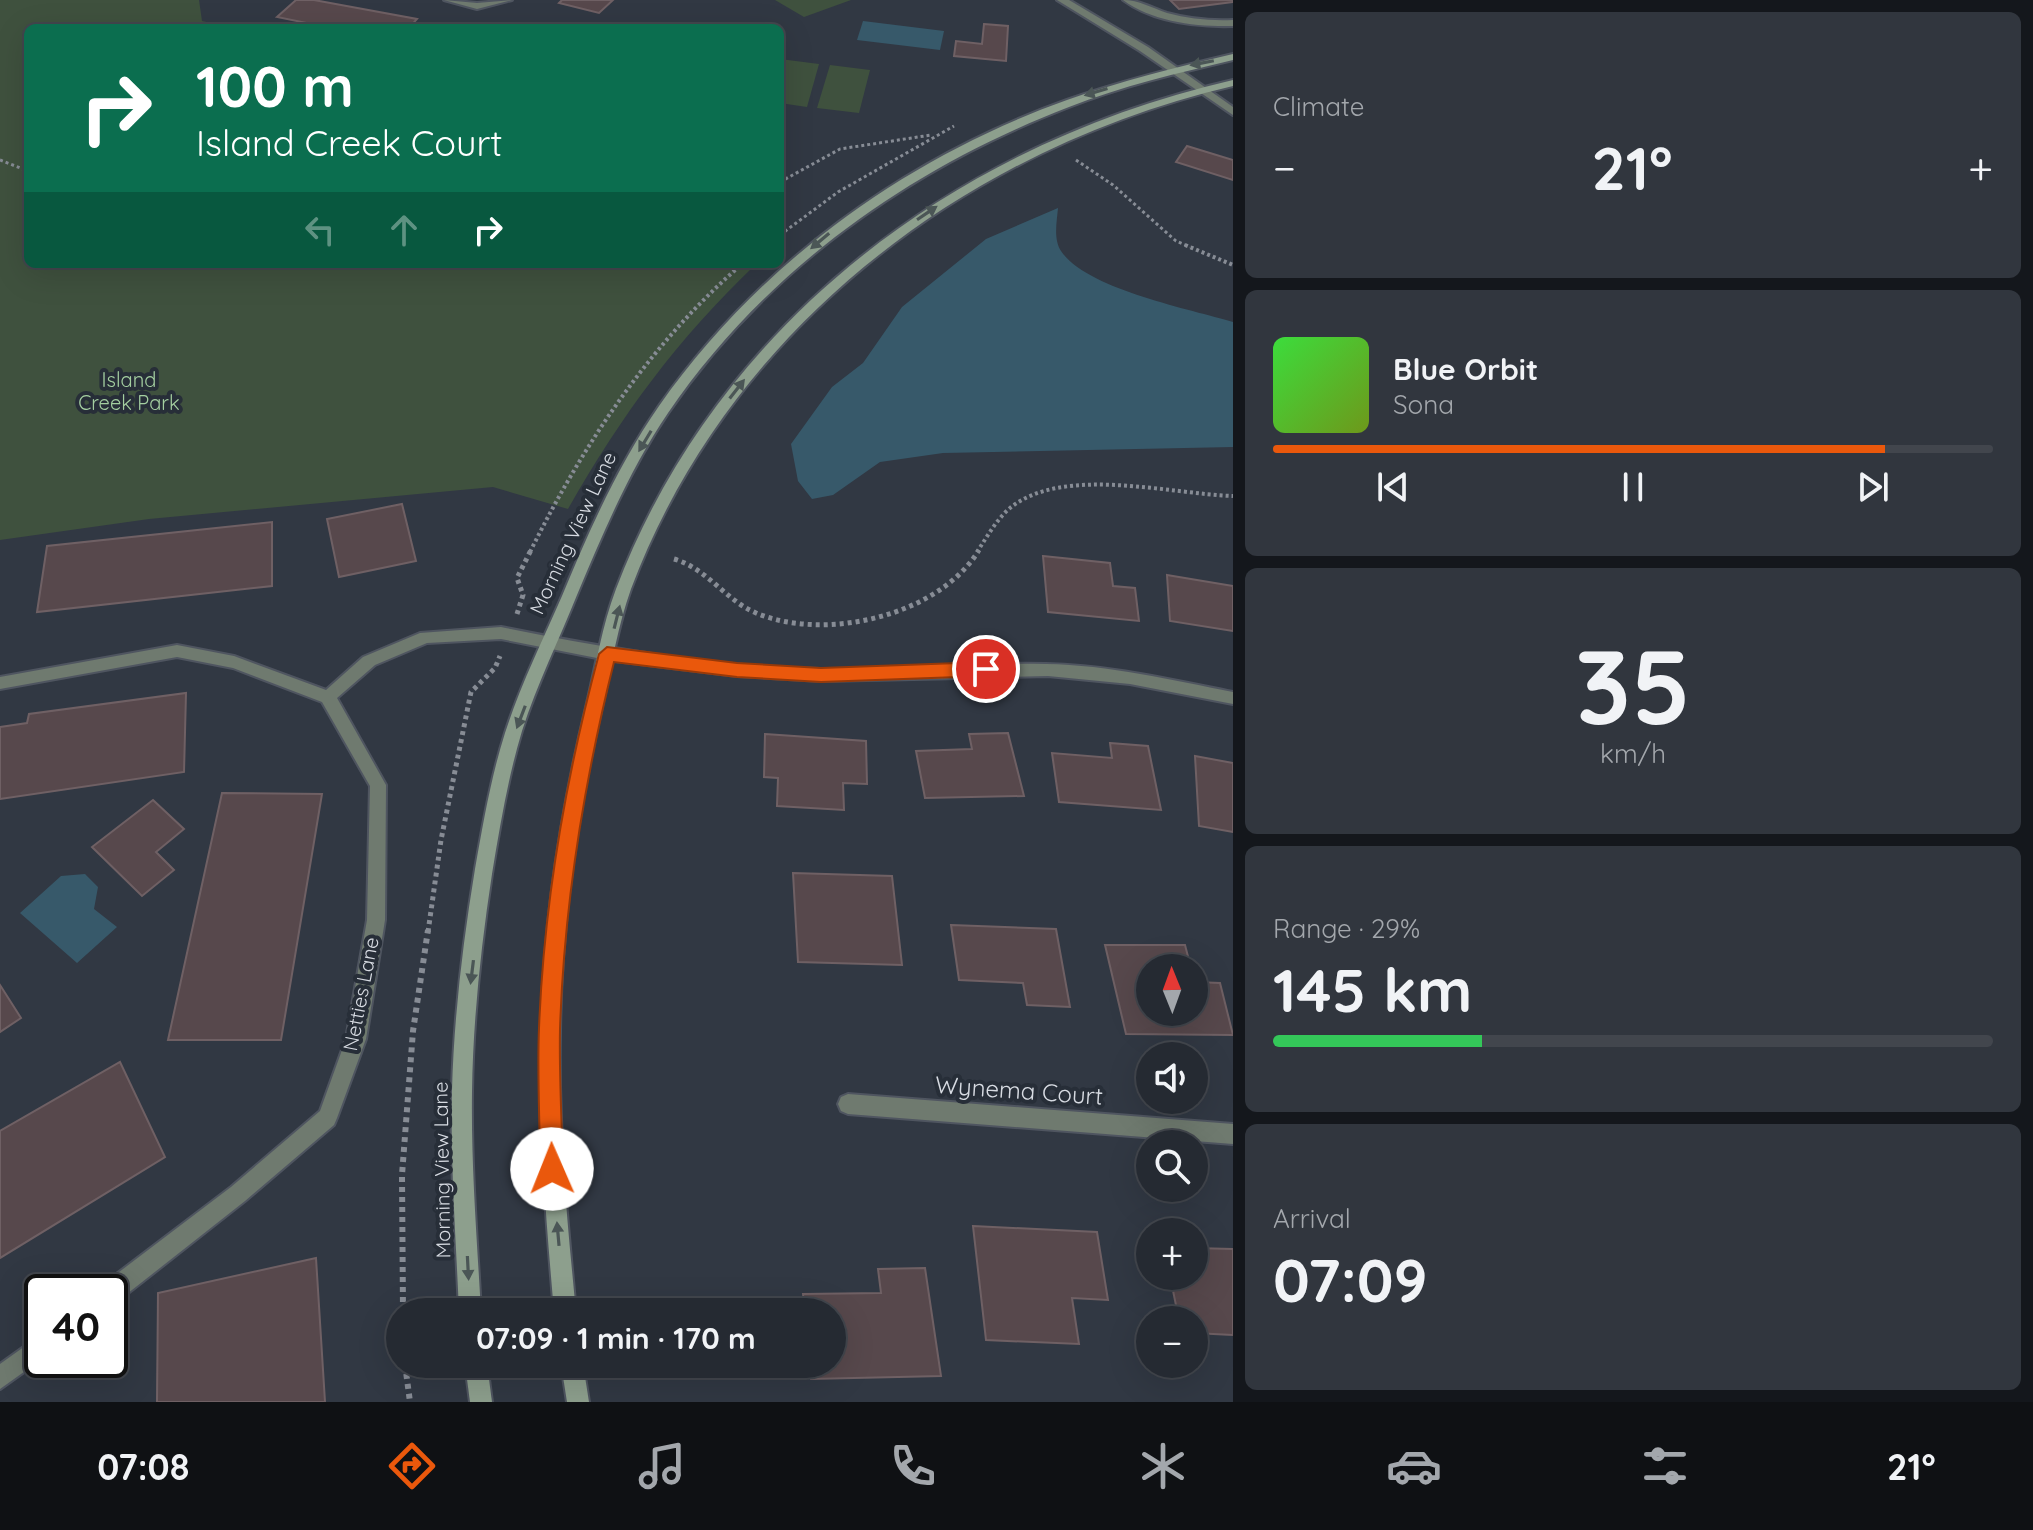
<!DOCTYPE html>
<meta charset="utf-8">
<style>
body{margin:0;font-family:Quicksand,sans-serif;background:#31363e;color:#f1f3f6;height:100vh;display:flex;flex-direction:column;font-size:30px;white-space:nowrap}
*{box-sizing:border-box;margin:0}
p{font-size:26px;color:#a3a7ac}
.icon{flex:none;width:44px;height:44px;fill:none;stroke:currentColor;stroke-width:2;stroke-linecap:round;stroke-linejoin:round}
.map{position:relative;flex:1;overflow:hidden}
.sheet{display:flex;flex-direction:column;gap:12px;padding:12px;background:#14171c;width:800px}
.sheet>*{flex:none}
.banner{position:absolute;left:24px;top:24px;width:760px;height:244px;border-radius:12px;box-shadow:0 8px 32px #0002,0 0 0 2px #42464d;background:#0b6e4f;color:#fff;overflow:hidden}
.needle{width:52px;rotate:359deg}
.controls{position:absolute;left:1136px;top:954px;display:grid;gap:16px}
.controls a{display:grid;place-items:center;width:72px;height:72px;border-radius:50%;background:#252a32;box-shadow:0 8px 32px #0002,0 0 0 2px #42464d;font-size:40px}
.speed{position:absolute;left:24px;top:1274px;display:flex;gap:16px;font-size:40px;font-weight:700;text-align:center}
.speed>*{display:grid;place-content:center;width:104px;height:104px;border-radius:50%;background:#252a32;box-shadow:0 8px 32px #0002,0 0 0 2px #42464d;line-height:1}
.speed .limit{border:4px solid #111;border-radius:12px;background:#fff;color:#111}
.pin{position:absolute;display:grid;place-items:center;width:68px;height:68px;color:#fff;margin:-34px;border:4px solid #fff;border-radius:50%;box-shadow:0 2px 8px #0007}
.me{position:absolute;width:88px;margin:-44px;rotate:359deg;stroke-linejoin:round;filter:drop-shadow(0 0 6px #0008)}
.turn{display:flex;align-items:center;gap:28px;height:168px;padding:0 40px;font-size:36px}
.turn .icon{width:104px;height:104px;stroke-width:2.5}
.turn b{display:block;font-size:56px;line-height:68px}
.lanes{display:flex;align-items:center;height:76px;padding:0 40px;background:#0003;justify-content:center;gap:40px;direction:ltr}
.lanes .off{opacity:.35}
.big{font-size:60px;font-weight:700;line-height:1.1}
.sheet .tile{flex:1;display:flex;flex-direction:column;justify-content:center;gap:12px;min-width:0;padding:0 28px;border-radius:12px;background:#31363e}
.sheet .dial{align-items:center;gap:0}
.dial b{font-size:104px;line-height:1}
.song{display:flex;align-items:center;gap:24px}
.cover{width:96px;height:96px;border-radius:12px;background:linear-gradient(135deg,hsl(120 70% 55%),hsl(80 70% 35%))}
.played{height:8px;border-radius:4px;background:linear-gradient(90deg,#ea580c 85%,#42464d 85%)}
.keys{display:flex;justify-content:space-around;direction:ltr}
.heat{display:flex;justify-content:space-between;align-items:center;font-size:44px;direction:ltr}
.charge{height:12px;border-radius:6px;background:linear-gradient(90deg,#34c759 29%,#42464d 0)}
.trip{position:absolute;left:386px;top:1298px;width:460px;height:80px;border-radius:40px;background:#252a32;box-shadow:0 8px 32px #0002,0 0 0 2px #42464d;font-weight:700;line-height:80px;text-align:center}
.dock{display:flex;height:128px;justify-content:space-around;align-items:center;background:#0f1114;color:#a3a7ac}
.dock .icon{width:56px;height:56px}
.dock .current{color:#ea580c}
.dock b{font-size:36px;color:#f1f3f6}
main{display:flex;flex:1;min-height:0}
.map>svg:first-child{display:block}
</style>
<main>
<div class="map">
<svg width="1233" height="1402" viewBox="0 0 1233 1402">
<rect width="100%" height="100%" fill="#313843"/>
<g fill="#3f513e">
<path d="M0 0H199L202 21 235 28H28V264H756C676 341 623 413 568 509L493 487 149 519 0 540Z"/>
<path d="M775 0H851L804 17Z"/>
<path d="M780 59 819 64 807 107 780 103Z"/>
<path d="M830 65 870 70 859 113 817 108Z"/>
</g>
<g fill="#37596a">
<path d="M863 21 944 31 940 50 857 40Z"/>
<path d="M1058 208C1057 221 1053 239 1061 251 1086 289 1190 309 1233 322V447L943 453 880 462 833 495 812 499 798 481 791 444 832 387 863 363 902 307 986 239Z"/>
<path d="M85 874 98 887 94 909 117 927 77 963 20 913 61 876Z"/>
</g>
<g fill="#57484c" stroke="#6f6064" stroke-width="2">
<path d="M296 0H314L417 19 409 28H331L277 17Z"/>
<path d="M562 0H613L599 13 559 3Z"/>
<path d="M1170 0H1233V2L1179 9Z"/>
<path d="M984 24 1008 26 1006 61 954 56 956 41 982 44Z"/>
<path d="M1187 146 1233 160V180L1176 162Z"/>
<path d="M402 504 416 561 339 577 327 519Z"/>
<path d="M272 522V586L37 612 47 546Z"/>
<path d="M1043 556 1110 563 1113 586 1135 588 1139 621 1048 612Z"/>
<path d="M1167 575 1233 586V631L1170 621Z"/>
<path d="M186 693 184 772 0 799V727L27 723 29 714Z"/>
<path d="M1008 733 1024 796 925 798 916 751 972 749 969 734Z"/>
<path d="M765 734 866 741 867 784 843 783 844 810 777 806 778 778 764 777Z"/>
<path d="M1110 743 1148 746 1161 810 1059 802 1052 753 1112 758Z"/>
<path d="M1195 756 1233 763V832L1199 826Z"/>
<path d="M222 793 322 794 281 1040H168Z"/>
<path d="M153 800 184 829 156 852 174 870 142 896 92 847Z"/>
<path d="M793 873 892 876 902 965 798 962Z"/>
<path d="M951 925 1056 929 1070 1007 1027 1005 1023 983 959 980Z"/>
<path d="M1105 945H1185L1191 968H1150V1012H1194V978L1195 982 1220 983 1233 1035 1126 1034Z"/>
<path d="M0 985 21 1018 0 1032Z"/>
<path d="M120 1062 165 1157 0 1258V1131Z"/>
<path d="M973 1226 1097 1232 1108 1300 1072 1298 1079 1344 986 1340Z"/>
<path d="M1194 1248 1233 1249V1335L1194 1333V1320H1179L1170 1276H1194Z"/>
<path d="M316 1258 325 1402H157L158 1293Z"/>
<path d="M925 1268 941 1376 811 1379 810 1364H832V1312H805L803 1294 881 1293 878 1269Z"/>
</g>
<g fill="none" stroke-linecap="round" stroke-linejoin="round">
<defs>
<g id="street">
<path d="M444 0 477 3 512 0 477 9Z"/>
<path d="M1057 0H1069L1148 47 1233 107V115L1140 51Z"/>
<path d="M1123 0C1139 0 1152 8 1167 13 1189 19 1211 21 1233 20V26C1197 27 1153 22 1123 0Z"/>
<path d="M501 627C606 648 713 667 821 669 896 670 971 662 1046 664 1109 665 1172 680 1233 692V704L1130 684 1048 676 821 681 737 676 607 660 501 639 427 643 375 665 337 698 386 785 385 920 366 1039 337 1118 334 1125 245 1201 118 1301 110 1304V1292H100L102 1285 231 1187 320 1111 346 1039 367 920 370 786 322 702 233 668 177 657 0 689V677L177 645 234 656 326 690 363 657 420 633Z"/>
<path d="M848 1094 1233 1124V1144L848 1114 841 1111 838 1104 841 1097Z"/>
<path d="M42 1334V1359L0 1389V1364Z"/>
</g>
<g id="secondary">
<path d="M1233 54V60C1178 73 1122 86 1069 107 908 169 766 270 668 413 630 469 603 533 577 595 559 640 537 684 522 731 508 777 500 826 492 874 481 946 473 1020 472 1092 471 1166 477 1239 481 1312H459C456 1238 450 1164 452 1090 454 1016 463 942 475 869 483 824 491 777 505 733 520 686 542 642 562 596 589 531 618 465 659 406 758 265 904 158 1067 100 1121 81 1177 67 1233 54Z"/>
<path d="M1233 80V86C967 148 729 328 631 589 618 625 612 664 603 702 578 810 561 921 560 1033 558 1126 567 1219 576 1312H554C546 1218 538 1124 541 1029 544 919 561 810 587 703 596 665 602 626 616 589 718 321 959 143 1233 80Z"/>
<path d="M465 1364H487L492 1402H470Z"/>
<path d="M561 1364H583L589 1402H567Z"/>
</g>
</defs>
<use href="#street" stroke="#4f5560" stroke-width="4"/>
<use href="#secondary" stroke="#4f5560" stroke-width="4"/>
<g stroke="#878c95" stroke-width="3" stroke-dasharray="3 3" stroke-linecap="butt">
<path d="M0 160 28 171"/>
<path d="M1076 160 1113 185 1176 241 1190 247"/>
<path d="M780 182 840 149 931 135"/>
<path d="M780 235 838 192 954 126"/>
</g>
<g stroke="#878c95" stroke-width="4" stroke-dasharray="3 3" stroke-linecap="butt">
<path d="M1185 245 1233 265"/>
<path d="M530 552C584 443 650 344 742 264"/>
<path d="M977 552C987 537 996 520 1010 508 1063 465 1170 494 1233 496"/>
</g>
<g stroke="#878c95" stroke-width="5" stroke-dasharray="4 4" stroke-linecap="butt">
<path d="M674 559C708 569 725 600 756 613 825 642 939 616 979 550"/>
<path d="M517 614 523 595 517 578 531 550"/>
<path d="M428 932 441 840 471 692 495 668 500 656"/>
</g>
<g stroke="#878c95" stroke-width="6" stroke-dasharray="5 5" stroke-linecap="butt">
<path d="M403 1312 402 1175 413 1031 428 930"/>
<path d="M405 1364 410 1402"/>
</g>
<use href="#street" fill="#6f7a6f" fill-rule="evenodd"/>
<use href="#secondary" fill="#8d9f8d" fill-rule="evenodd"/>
</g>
<defs><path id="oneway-solid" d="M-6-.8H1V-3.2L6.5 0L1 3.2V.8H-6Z" transform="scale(2)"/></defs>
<g fill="#4b5656">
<use href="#oneway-solid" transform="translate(1202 63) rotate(169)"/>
<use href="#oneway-solid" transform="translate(1096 92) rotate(163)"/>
<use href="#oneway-solid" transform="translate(927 213) rotate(-34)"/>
<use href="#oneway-solid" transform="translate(820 241) rotate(140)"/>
<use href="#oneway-solid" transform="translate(737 389) rotate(-52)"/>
<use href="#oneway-solid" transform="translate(645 441) rotate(121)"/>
<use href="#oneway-solid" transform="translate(617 617) rotate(-76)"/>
<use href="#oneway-solid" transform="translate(521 717) rotate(111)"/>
<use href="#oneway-solid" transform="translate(472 972) rotate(97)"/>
<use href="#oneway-solid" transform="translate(558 1234) rotate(-95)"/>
<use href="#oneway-solid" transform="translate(468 1268) rotate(87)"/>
</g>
<path fill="#ea580c" stroke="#983908" stroke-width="2" d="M607 647 737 663 821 668 986 662 995 669 986 676 821 682 737 677 614 662C584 782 564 905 560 1029 559 1076 562 1123 563 1169L560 1178 552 1181 543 1178 540 1169C540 1123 537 1075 539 1028 544 901 566 776 599 654Z"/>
<g text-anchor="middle" stroke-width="8" stroke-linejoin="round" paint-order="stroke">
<g font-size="20" fill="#a4cfa0" stroke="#272e38">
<text x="129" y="387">Island<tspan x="129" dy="23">Creek Park</tspan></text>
</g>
<g font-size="20" fill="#d7dbe2" stroke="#272e38">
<text transform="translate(573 533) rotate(-65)" y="7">Morning View Lane</text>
<text transform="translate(361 994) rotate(-79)" y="7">Netties Lane</text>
<text transform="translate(442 1170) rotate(-91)" y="7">Morning View Lane</text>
</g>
<g font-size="24" fill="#d7dbe2" stroke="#272e38">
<text transform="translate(1019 1091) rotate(4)" y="8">Wynema Court</text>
</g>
</g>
</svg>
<div class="controls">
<a><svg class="needle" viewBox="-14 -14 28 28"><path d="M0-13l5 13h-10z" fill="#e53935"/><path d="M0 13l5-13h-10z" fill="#a3a7ac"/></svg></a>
<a><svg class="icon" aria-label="sound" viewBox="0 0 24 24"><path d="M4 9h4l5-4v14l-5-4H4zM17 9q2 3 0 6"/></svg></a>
<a><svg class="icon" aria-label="search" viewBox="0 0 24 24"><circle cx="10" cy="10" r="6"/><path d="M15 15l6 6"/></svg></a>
<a>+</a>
<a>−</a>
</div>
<div class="speed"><div class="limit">40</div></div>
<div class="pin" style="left:986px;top:669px;background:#d93025"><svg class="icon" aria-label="arrive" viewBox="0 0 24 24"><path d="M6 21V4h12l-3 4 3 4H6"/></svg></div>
<svg class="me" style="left:552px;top:1169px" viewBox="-20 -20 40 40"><circle r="19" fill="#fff"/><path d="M0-13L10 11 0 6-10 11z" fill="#ea580c"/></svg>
<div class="trip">07:09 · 1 min · 170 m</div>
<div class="banner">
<div class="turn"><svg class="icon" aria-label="right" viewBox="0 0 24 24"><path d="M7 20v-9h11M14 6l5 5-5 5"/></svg><div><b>100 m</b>Island Creek Court</div></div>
<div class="lanes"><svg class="icon off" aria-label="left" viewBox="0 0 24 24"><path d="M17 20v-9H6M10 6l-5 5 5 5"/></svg><svg class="icon off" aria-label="ahead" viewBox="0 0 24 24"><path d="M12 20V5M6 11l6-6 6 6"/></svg><svg class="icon" aria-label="right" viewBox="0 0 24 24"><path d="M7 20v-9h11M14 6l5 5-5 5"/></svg></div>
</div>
</div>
<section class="sheet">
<div class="tile"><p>Climate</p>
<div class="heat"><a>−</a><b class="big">21°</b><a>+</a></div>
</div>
<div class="tile">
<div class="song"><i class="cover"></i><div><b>Blue Orbit</b><p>Sona</p></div></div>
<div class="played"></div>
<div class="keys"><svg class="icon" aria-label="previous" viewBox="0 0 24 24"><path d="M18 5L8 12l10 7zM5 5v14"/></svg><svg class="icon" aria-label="pause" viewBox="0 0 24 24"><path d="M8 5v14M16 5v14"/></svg><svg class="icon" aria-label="next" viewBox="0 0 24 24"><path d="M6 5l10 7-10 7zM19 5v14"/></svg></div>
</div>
<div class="tile dial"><b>35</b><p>km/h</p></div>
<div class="tile"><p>Range · 29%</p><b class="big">145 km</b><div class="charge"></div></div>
<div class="tile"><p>Arrival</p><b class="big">07:09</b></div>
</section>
</main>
<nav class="dock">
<b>07:08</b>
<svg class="icon current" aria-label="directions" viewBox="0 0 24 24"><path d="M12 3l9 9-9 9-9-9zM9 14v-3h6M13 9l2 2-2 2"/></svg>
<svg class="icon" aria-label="music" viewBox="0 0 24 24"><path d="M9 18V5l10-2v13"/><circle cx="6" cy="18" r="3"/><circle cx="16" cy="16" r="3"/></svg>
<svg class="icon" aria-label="phone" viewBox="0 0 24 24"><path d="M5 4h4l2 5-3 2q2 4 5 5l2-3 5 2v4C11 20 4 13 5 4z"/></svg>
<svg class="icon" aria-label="climate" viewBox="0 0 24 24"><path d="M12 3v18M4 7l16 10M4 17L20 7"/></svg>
<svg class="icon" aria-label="car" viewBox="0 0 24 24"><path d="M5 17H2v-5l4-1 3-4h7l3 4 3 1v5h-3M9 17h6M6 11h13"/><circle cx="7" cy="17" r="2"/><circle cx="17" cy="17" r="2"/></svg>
<svg class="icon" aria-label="filters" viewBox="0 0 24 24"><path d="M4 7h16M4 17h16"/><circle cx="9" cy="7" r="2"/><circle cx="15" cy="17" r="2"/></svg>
<b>21°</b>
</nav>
